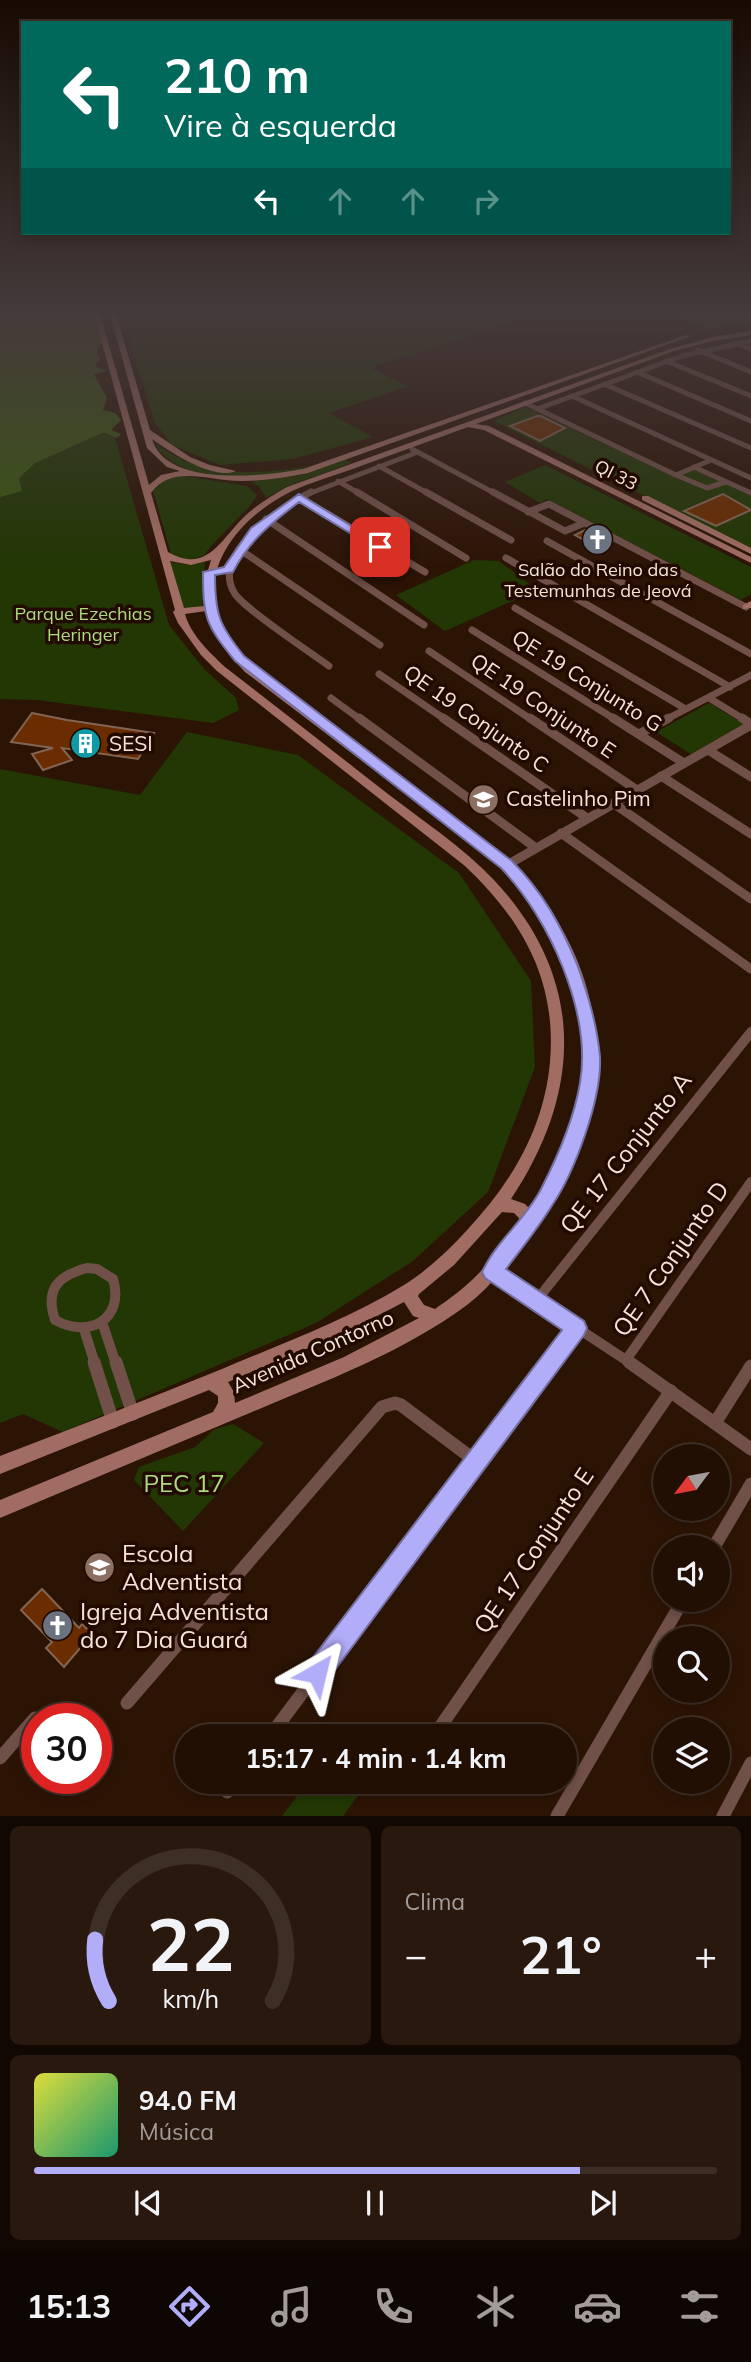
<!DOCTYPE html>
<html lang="pt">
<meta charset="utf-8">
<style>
body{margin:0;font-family:Mulish,sans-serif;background:#29180e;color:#f1f3f6;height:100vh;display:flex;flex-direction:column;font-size:26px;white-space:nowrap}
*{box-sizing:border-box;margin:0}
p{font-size:23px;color:#a29c9a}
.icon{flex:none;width:38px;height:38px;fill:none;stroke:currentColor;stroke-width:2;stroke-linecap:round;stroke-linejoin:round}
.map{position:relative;height:1816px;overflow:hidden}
.panel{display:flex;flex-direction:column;gap:10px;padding:10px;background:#120802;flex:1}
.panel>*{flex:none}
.guide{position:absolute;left:21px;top:21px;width:710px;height:214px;border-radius:0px;box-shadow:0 4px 10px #0003,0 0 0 2px #3e2f26;background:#00695c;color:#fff;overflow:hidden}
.needle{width:46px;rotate:238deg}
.buttons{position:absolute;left:653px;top:1444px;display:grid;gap:14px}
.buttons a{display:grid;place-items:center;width:77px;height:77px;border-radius:50%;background:#210f04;box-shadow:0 4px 10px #0003,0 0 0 2px #3e2f26;font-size:35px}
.speed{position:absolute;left:21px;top:1703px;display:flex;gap:14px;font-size:35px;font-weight:700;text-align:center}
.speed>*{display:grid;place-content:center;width:91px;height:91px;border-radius:50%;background:#210f04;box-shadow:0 4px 10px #0003,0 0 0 2px #3e2f26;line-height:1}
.speed .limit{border:10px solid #d22;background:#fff;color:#111}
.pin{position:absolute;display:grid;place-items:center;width:60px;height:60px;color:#fff;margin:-30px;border-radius:14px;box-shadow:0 4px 10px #0006}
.me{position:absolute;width:77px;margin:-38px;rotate:37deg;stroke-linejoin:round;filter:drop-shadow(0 0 5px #0008)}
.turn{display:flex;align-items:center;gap:24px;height:147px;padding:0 28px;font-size:32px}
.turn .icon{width:91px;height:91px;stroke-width:2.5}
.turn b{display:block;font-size:49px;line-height:60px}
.lanes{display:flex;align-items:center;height:66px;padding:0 28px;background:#0003;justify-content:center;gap:35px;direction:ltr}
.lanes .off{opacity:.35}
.big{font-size:52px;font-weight:700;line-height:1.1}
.panel .tile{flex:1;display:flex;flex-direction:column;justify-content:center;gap:10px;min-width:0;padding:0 24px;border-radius:10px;background:#29180e}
.panel .dial{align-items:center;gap:0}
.dial svg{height:182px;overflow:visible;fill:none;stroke:#3e2f26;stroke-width:7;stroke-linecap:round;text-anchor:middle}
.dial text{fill:#f1f3f6;stroke:none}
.song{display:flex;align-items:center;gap:21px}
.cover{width:84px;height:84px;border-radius:10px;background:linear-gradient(135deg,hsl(60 70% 55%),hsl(160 70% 35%))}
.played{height:7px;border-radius:4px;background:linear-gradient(90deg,#b2adf9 80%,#3e2f26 80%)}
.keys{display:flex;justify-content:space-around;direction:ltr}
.heat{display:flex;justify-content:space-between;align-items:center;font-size:38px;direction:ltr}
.panel .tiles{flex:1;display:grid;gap:10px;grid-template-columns:1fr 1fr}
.tile:last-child{grid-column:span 2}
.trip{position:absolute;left:175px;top:1724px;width:402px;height:70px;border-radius:35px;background:#210f04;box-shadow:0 4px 10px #0003,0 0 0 2px #3e2f26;font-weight:700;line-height:70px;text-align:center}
.menu{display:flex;height:112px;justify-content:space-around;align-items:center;background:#0d0602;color:#a29c9a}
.menu .icon{width:49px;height:49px}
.menu .on{color:#b2adf9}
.menu b{font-size:32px;color:#f1f3f6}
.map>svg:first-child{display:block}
</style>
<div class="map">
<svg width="751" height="1816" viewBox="0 0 751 1816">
<rect width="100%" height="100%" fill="#2c1405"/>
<g fill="#223704">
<path d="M121 314H533L371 368 408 386 328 413 373 437 293 459 220 465 172 445 155 423Z"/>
<path d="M525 407 677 478 694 469 751 496V549L494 421Z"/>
<path d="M91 426 114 434 169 625 204 669 236 698 239 710 213 723 37 700 0 699V489L66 439Z"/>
<path d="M155 443C202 479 255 475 310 466 271 481 176 487 155 443Z"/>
<path d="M346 460 351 463 288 486 266 498 259 486 250 482 300 475Z"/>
<path d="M545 465 751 567V594L741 600 547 499 540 503 505 482Z"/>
<path d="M184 476 247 486 257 495C253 507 216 537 204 556L187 561 171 554 153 490 169 477Z"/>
<path d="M474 560 499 561 537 590 445 631 396 595Z"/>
<path d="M170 562 189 565 205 562 202 607 186 609 182 604Z"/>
<path d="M709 703 744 724 691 754 656 732Z"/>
<path d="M187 732 298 755 459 873 531 981 535 1067 488 1192 413 1261 316 1323 63 1432 23 1414 0 1423V769L140 795Z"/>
<path d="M233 1424 264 1443 183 1531 134 1480 139 1467 195 1447 215 1429Z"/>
<path d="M308 1782H347L359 1794 343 1816H282Z"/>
</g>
<g fill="#3a5811">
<path d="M0 314H94L105 340 97 350 100 359 95 366 107 371 94 374 107 398 103 410 115 413 121 420 111 430 121 434 117 438 104 432 35 463 19 478 22 491 0 497Z"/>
<path d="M672 314H751V321L708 329Z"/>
</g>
<g fill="#6b2d00" stroke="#836554" stroke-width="2">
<path d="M537 416H541L565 428 540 441 510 426Z"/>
<path d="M723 494 751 510 716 526 684 511Z"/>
<path d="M585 530 611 543 600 549 575 535Z"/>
<path d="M32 713 67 720 154 733 138 759 62 748 72 760 43 770 32 754 53 748 11 742Z"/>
<path d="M42 1589 79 1628 82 1624 92 1634 64 1667 46 1648 52 1642 21 1610Z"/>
</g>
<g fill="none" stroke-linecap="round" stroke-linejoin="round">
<g stroke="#705049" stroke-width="5">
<path d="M736 343 751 349"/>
<path d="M698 350 751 372"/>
<path d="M666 361 751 396"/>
<path d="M637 372 751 421"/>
<path d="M604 384 751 448"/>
<path d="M572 396 751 478"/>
<path d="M525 403 676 475 711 460"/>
<path d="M537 409 682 356 751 341"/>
<path d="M412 449 496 494"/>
<path d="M379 466 429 494"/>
<path d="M694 467 751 493"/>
<path d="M676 475 707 488 726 482"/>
<path d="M338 481 360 494"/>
<path d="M308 494 418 452"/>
</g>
<g stroke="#705049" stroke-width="7">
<path d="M311 492C282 507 209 554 235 594 245 609 310 652 329 666"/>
<path d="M357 492 466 558"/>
<path d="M426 492 511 540"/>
<path d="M493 492 565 531 584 523"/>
<path d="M299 497 425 572"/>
<path d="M528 512 549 504 746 607"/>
<path d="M266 519 424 625"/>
<path d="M547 541 751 654"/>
<path d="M239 549 380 645"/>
<path d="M506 558 730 687"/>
<path d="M515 608 684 708"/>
<path d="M472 630 616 720"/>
<path d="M429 651 532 720"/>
<path d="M379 674 446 720"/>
<path d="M331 698 361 720"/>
<path d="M709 698 745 720"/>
<path d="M665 720 751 675"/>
</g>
<g stroke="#705049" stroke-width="9">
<path d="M359 718 536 848"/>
<path d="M443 718 587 818"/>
<path d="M530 718 637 790"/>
<path d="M613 718 684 763"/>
<path d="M742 718 751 724"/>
<path d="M639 734 669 718"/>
<path d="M708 750 751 777"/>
<path d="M661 776 751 834"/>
<path d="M613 803 751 899"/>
<path d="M561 833 751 969"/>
<path d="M507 865 751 725"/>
</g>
<g stroke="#705049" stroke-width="10">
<path d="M87 1268 97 1269 113 1279C125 1319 89 1339 55 1320 45 1290 57 1276 87 1268Z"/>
<path d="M492 1272 632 1364"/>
<path d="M536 1301 751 1032"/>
<path d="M102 1322 116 1364"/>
<path d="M84 1329 95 1364"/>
<path d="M626 1360 751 1182"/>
<path d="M549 1364 576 1328"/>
</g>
<g stroke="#705049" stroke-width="13">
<path d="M94 1362 113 1422"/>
<path d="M116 1362 133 1414"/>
<path d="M629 1362 751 1449"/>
<path d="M715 1423 751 1366"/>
<path d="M714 1547 751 1484"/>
<path d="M127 1703 382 1407 395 1403 401 1405 477 1462"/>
<path d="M270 1736 550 1362"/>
<path d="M434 1736 671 1391"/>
<path d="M0 1758 35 1718"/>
<path d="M227 1792 235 1782"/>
<path d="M557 1816 683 1600"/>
<path d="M723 1816 751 1763"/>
</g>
<g fill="#a16d63" fill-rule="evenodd">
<path d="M94 314H100L149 485 161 475 180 471 167 467 147 448 110 314H116L150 430 190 457 210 465 236 471C214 481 170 452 152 439 166 488 265 476 303 469L686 335 691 336 308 473C287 477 265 481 243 481 212 482 172 463 151 493L168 552C208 575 221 538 246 515 258 504 273 495 287 487L670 349 712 337 751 331V335L713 341 674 351 476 424 489 426 751 557V563L484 430 468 427C428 442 387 456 347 471 329 477 310 483 292 491 239 517 193 571 223 632 232 651 250 665 266 678 323 721 380 763 437 805 469 829 504 852 529 882 622 993 616 1125 528 1236 509 1261 492 1286 467 1305 402 1353 325 1381 252 1412 168 1447 84 1483 0 1518V1500L213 1412 218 1403V1396L209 1390 0 1474V1456C74 1428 148 1399 222 1369 283 1343 347 1320 404 1285 428 1270 449 1250 468 1229 512 1182 544 1128 550 1062 557 980 522 920 465 866L217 671 201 655 178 623 173 612 175 610ZM211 560 203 587 205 606 184 608 170 561 191 565ZM206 611C215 636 227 653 245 672L503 868C599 976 610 1088 530 1209L525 1204 511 1199C583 1091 586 978 494 880 463 847 423 821 388 794 333 751 279 709 225 667 209 652 191 635 185 614ZM502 1212 514 1213 519 1218 520 1223C494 1258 475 1282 439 1306L435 1309 424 1305 418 1296 419 1294 454 1265ZM404 1302 413 1316 419 1318 344 1357 235 1403 234 1392 228 1382 348 1331Z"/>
<path d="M642 496H648L751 548V554L642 500Z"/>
<path d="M751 601V608L743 609V605Z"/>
</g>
</g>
<linearGradient id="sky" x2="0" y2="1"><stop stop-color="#180b03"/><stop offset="0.55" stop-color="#453a3b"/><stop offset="1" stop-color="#453a3b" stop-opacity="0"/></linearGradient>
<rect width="751" height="568" fill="url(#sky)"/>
<path fill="#b2adf9" stroke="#7470a2" stroke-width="2" d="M299 494 386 547 376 549 299 502C271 523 249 541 233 572L215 575C215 614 219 625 244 656L512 861C542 891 561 925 577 964 588 995 597 1024 600 1057 602 1098 575 1171 553 1204 539 1227 522 1248 506 1269L584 1321 587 1328 584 1335 326 1682 317 1685 308 1682 305 1673 308 1664 562 1330 485 1278 482 1272C496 1241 526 1219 541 1189 558 1156 574 1119 580 1083 592 1013 549 918 501 868L235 661C206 625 203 619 203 572L224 567 251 528Z"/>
<defs>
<symbol id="church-disc" viewBox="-11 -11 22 22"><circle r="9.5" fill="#6b7280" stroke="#220a00"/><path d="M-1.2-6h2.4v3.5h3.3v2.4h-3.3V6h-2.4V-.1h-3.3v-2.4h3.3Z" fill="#fff"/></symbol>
<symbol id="building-disc" viewBox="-11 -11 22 22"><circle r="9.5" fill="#0f9aa8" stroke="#220a00"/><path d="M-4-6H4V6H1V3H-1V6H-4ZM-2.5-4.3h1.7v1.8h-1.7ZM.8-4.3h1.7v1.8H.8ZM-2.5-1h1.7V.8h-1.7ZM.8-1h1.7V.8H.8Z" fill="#fff"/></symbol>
<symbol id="school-disc" viewBox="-11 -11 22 22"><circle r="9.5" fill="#8d6e63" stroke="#220a00"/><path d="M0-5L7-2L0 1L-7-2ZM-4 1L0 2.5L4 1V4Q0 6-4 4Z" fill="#fff"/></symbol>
</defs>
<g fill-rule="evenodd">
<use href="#church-disc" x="580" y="522" width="35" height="35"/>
<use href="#building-disc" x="68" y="726" width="35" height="35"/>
<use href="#school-disc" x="466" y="782" width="35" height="35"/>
<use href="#school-disc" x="82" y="1550" width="35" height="35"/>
<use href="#church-disc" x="40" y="1608" width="35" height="35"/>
</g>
<g text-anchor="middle" stroke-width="7" stroke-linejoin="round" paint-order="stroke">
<g font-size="18" fill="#f5e3da" stroke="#220a00">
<text transform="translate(616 475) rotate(27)" y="6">QI 33</text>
</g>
<g font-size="18" fill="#f5e3da" stroke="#220a00">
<text x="598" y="576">Salão do Reino das<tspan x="598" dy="21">Testemunhas de Jeová</tspan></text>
</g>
<g font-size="18" fill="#addb7d" stroke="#220a00">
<text x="83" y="620">Parque Ezechias<tspan x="83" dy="21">Heringer</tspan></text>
</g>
<g font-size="21" fill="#f5e3da" stroke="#220a00">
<text transform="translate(587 681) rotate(32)" y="7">QE 19 Conjunto G</text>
<text transform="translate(543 706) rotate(34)" y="7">QE 19 Conjunto E</text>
<text transform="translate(476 719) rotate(35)" y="7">QE 19 Conjunto C</text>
<text transform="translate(313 1352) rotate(-24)" y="7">Avenida Contorno</text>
</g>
<g font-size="21" fill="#f5e3da" stroke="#220a00" text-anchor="start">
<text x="109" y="751">SESI</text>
<text x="506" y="806">Castelinho Pim</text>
</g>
<g font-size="24" fill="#f5e3da" stroke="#220a00">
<text transform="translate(626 1153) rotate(-52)" y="8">QE 17 Conjunto A</text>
<text transform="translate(671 1259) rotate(-55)" y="8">QE 7 Conjunto D</text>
<text transform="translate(534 1551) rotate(-56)" y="8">QE 17 Conjunto E</text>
</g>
<g font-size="24" fill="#addb7d" stroke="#220a00">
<text x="184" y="1492">PEC 17</text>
</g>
<g font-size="24" fill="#f5e3da" stroke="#220a00" text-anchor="start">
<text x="122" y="1562">Escola<tspan x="122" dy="28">Adventista</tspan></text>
<text x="80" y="1620">Igreja Adventista<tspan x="80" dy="28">do 7 Dia Guará</tspan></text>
</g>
</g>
</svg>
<div class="buttons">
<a><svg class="needle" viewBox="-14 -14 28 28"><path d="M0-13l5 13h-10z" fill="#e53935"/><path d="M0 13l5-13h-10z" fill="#a29c9a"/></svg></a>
<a><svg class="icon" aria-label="sound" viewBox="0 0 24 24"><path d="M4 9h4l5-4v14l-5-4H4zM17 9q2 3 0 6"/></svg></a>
<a><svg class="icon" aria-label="search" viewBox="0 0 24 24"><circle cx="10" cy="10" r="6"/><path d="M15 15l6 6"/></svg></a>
<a><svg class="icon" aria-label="layers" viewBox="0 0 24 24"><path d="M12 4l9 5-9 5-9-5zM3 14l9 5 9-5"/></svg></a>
</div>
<div class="speed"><div class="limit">30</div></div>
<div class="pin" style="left:380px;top:547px;background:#d93025"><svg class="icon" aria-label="arrive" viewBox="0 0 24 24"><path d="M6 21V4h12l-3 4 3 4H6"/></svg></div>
<svg class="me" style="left:317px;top:1673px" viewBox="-20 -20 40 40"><path d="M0-17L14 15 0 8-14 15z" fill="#b2adf9" stroke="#fff" stroke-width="4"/></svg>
<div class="trip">15:17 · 4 min · 1.4 km</div>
<div class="guide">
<div class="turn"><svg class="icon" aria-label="left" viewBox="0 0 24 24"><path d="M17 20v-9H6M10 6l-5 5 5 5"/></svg><div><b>210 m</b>Vire à esquerda</div></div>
<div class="lanes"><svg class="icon" aria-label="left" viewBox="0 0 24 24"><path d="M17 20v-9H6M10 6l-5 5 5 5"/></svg><svg class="icon off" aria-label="ahead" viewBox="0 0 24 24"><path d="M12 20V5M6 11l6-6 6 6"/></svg><svg class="icon off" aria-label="ahead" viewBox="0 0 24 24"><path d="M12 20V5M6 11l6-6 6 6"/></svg><svg class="icon off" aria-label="right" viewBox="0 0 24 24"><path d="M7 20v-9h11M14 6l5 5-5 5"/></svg></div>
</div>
</div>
<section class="panel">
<div class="tiles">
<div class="tile dial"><svg viewBox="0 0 100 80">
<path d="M14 69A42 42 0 1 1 86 69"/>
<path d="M14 69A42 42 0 0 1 8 42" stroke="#b2adf9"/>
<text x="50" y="56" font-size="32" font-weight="700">22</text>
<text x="50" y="72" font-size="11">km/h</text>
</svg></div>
<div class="tile"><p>Clima</p>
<div class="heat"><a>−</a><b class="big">21°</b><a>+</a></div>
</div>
<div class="tile">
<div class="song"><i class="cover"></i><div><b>94.0 FM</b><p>Música</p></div></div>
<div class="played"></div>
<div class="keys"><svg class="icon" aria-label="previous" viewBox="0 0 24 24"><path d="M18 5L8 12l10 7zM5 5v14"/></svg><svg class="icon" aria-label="pause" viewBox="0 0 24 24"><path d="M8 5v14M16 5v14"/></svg><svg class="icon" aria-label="next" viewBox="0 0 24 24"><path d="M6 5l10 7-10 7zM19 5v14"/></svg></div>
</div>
</div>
</section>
<nav class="menu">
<b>15:13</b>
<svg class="icon on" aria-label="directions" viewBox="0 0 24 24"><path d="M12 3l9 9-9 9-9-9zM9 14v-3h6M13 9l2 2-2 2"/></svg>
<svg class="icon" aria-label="music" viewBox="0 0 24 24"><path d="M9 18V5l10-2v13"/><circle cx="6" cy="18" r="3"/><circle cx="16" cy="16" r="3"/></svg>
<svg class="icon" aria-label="phone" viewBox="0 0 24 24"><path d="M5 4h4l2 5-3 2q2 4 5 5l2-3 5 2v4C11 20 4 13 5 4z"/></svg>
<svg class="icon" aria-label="climate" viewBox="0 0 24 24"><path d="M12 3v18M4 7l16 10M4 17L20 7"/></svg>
<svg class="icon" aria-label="car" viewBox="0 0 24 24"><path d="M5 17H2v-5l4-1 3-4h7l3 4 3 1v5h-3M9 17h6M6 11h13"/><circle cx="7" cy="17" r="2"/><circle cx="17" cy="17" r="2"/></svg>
<svg class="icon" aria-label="filters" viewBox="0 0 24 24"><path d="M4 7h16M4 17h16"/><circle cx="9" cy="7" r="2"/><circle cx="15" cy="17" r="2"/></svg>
</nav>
